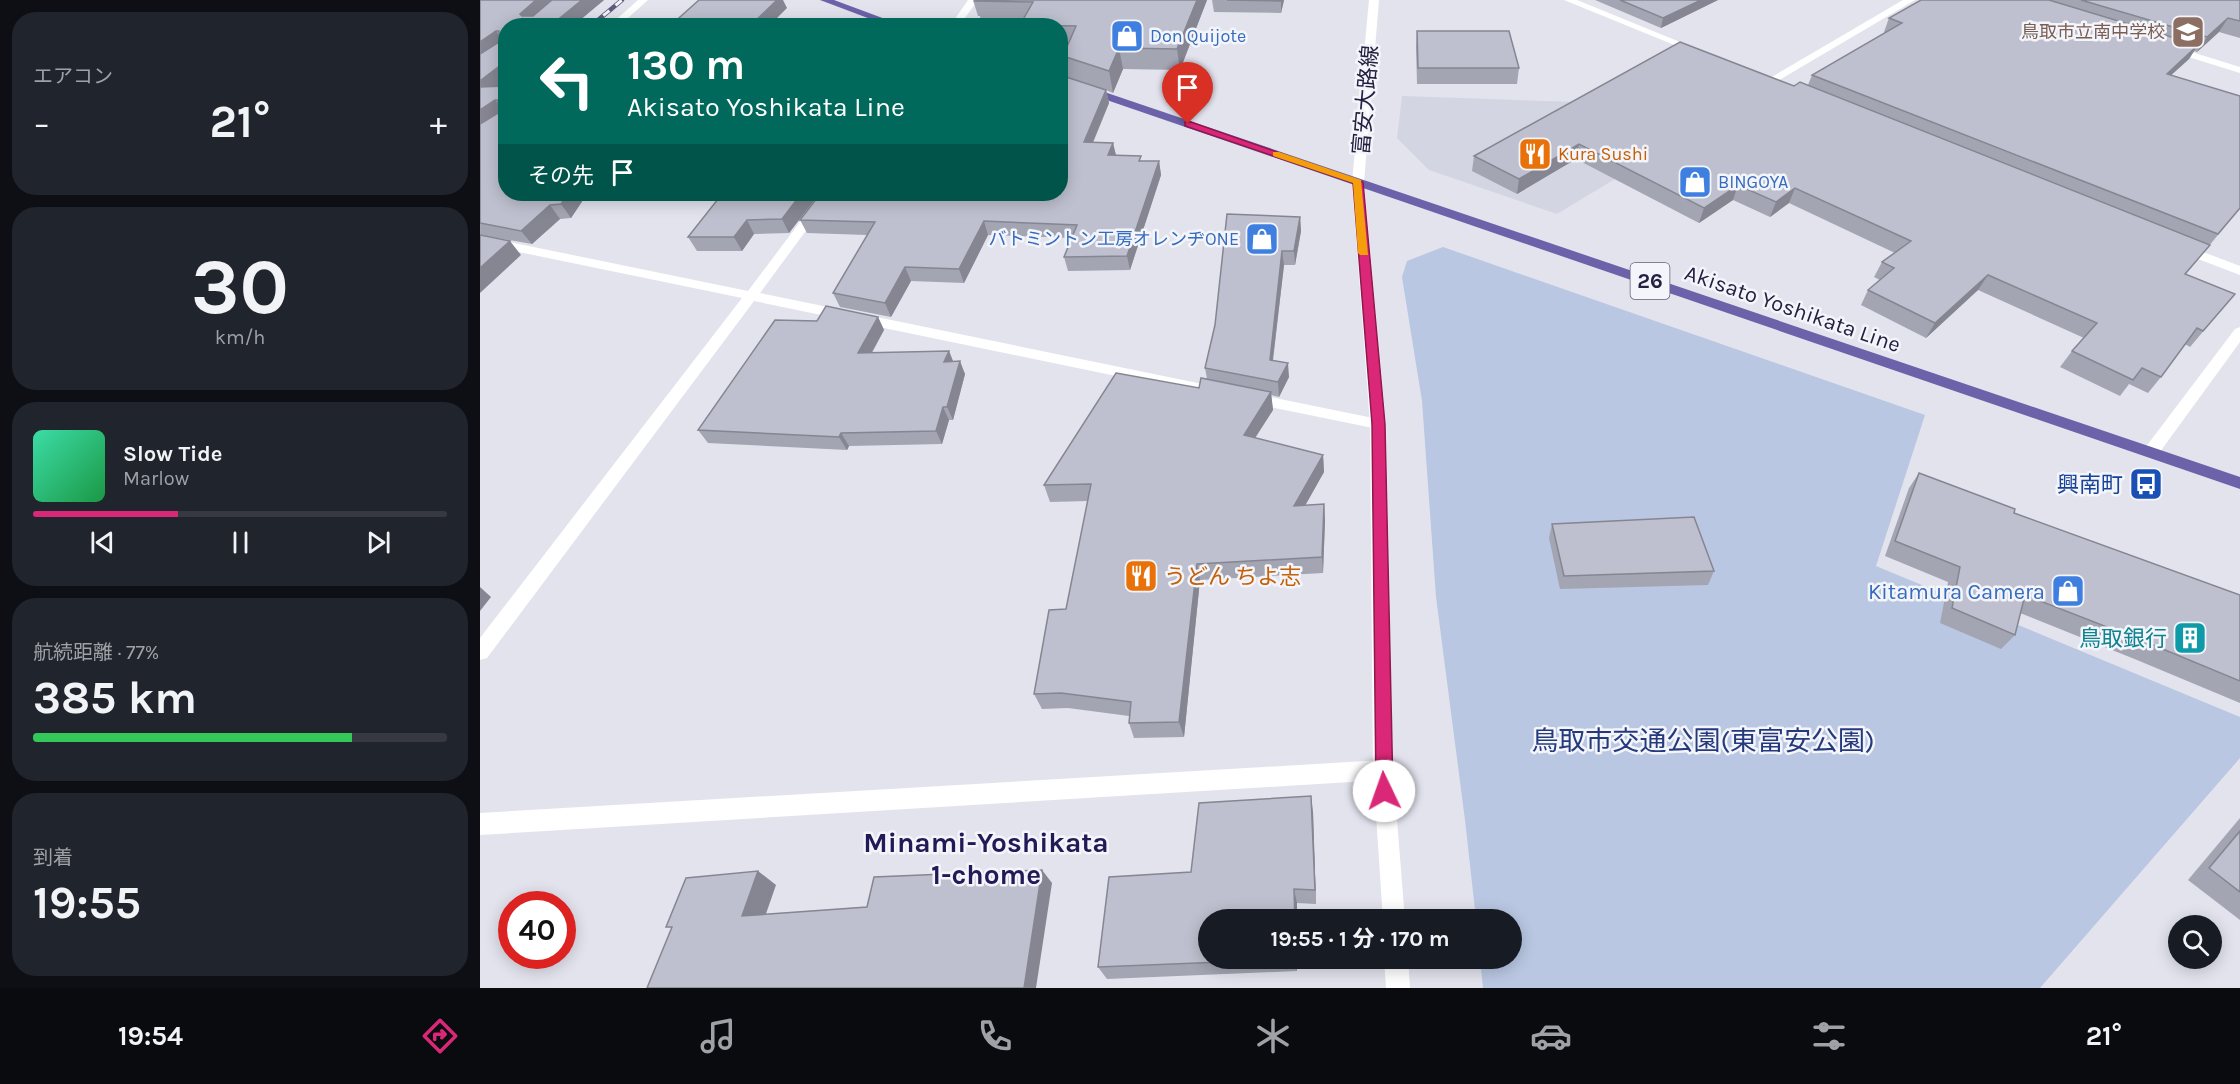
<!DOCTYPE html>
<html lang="ja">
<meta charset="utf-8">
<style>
body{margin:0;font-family:Karla,"Noto Sans JP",sans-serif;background:#20242c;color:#f1f3f6;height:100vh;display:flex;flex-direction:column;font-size:22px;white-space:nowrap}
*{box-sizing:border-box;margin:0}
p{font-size:20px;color:#9ea1a6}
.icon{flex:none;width:33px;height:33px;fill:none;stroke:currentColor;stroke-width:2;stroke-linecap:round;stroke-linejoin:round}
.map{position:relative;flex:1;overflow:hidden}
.side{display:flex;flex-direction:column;gap:12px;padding:12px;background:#0d0f14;width:480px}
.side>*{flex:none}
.hud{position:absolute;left:18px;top:18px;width:570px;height:183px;border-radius:24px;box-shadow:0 3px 15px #0003;background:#00695c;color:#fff;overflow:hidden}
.buttons{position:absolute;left:1688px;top:915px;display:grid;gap:12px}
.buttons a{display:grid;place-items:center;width:54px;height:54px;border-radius:50%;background:#171b24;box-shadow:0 3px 15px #0003;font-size:30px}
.speed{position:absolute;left:18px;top:891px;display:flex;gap:12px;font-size:30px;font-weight:700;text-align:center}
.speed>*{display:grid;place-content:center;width:78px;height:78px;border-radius:50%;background:#171b24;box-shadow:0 3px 15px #0003;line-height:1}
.speed .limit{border:9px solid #d22;background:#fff;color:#111}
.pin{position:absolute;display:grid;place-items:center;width:51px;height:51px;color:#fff;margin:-62px -26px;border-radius:50% 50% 50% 0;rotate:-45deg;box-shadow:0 0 6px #0007}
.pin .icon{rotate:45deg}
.me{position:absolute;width:66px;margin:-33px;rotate:357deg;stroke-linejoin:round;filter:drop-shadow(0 0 4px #0008)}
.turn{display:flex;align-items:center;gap:21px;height:126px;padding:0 30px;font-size:27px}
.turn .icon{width:78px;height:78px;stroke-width:2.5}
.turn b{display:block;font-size:42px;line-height:51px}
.then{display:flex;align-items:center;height:57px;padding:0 30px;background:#0003;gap:12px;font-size:22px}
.big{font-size:45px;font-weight:700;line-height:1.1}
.side .card{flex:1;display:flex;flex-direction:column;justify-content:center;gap:9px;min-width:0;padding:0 21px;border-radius:24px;background:#20242c}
.side .dial{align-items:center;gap:0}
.dial b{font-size:78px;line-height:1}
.song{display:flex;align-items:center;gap:18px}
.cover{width:72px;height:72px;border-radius:9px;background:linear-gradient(135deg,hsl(160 70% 55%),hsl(140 70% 35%))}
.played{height:6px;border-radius:3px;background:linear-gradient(90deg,#db2777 35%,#363941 35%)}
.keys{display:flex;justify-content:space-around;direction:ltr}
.heat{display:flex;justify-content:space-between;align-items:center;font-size:33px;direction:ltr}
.charge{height:9px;border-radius:4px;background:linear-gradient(90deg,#34c759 77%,#363941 0)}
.trip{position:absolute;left:718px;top:909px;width:324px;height:60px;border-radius:30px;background:#171b24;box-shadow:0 3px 15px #0003;font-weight:700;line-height:60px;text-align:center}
.dock{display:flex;height:96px;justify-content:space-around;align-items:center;background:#090b0e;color:#9ea1a6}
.dock .icon{width:42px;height:42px}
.dock .active{color:#db2777}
.dock b{font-size:27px;color:#f1f3f6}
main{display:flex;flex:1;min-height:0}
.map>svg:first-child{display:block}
</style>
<main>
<section class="side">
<div class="card"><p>エアコン</p>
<div class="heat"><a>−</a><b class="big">21°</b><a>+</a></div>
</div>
<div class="card dial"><b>30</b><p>km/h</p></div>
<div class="card">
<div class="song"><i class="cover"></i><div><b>Slow Tide</b><p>Marlow</p></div></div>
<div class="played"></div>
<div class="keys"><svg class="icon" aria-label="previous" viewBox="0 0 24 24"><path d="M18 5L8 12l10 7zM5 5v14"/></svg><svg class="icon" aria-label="pause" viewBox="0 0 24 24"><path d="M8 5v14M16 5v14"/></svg><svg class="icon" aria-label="next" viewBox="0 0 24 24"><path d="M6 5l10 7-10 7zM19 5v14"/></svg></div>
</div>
<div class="card"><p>航続距離 · 77%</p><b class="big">385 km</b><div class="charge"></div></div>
<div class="card"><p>到着</p><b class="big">19:55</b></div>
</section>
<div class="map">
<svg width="1760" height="988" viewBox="0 0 1760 988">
<rect width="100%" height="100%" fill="#e3e3ee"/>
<path fill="#d4d5e2" d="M922 96 1128 103 1203 138 1077 214 949 170 917 138Z"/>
<path fill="#b9c7e2" d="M963 247 1445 415 1396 566 1760 717V758L1560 988H1003L1000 959 1032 958V920L996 919 985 820 956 597 942 401 922 277 927 261Z"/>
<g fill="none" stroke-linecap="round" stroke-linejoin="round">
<g fill="#fff" fill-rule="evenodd">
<path d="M158 0H168L139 26H129Z"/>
<path d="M488 0H498L479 26H470Z"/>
<path d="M1084 0H1097L1222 51 1214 53Z"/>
<path d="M1423 0H1435L1294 83 1285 81Z"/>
<path d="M341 194H353L280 293 742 388 749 393 742 398 274 301 7 658 0 660V638L262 298 0 244V236L268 291Z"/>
<path d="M1702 244 1760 266V275L1697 251 1696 248 1697 245Z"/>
<path d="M1760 327V342L1677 456H1665L1663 452 1665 448 1755 329Z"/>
<path d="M770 393 898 419 903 420 906 424 903 428 898 429 765 402 762 398Z"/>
<path d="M903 760 910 763 913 770 910 777 903 780 0 835V813Z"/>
</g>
<g fill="#fff" fill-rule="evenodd">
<path d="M889 0H899L884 182 906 424 913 770 925 920H903L893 770 890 424 872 182Z"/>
<path d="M1692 46 1760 67V73L1689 51 1687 49Z"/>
<path d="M904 958H928L930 988H906Z"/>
</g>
<g fill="#6b62a9" fill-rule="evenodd">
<path d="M340 0H354L424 26H409Z"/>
<path d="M580 77 1760 477V489L580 84Z"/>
</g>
<defs>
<path id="rail" d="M111 26 142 0"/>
</defs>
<use href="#rail" stroke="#5e5b7d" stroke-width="4.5"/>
<use href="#rail" stroke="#f4f5fa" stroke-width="3" stroke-dasharray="8" stroke-linecap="butt"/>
</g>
<g fill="#a3a5b2">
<path d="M0 0H124L19 87 107 194 91 218 80 219 52 244 0 235Z"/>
<path d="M493 0H727L700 70 643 69 633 93 626 90 629 103 613 143H633L636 155 662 161H679L681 175 650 270 588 271 584 257 592 238 508 235 484 283 431 281 411 317 360 307 353 293 387 235 327 233 320 220 580 194 587 77 583 56 587 46H580V26H541L542 22 501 21 500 16H498Z"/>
<path d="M732 0H804L801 13 734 12Z"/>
<path d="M1115 0H1238L1181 28Z"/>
<path d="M1441 0H1760V38L1739 32 1717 52 1714 51 1709 59 1691 75 1760 208 1706 274 1755 294 1710 347 1705 344 1681 377 1668 393 1649 384 1640 396 1580 367 1592 351 1604 338 1498 290 1446 338 1381 305 1388 290 1400 280 1394 277 1402 262 1415 253 1309 203 1290 217 1253 200 1219 223 1096 159 1037 194 992 171 994 156 1314 86 1328 85 1332 75 1405 33 1404 32 1409 18Z"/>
<path d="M937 31 1039 68 1037 84H937L936 47Z"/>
<path d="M339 194 309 233 274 234 262 251H217L208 237Z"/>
<path d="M820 217 821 231 815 265H804L793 361 809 377 799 397 791 395 793 410 775 438 843 455 844 472 825 505 844 504 845 521 843 573 720 580 704 737 654 738 649 723V716L588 708 562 709 554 694 586 609 608 501 570 502 564 485 719 388 727 379 725 368Z"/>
<path d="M398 317 404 330 392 353 469 351 473 361 485 374 473 420H469L462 444 369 446 367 450 228 443 218 430 337 321Z"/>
<path d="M1439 473 1534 513 1760 595V703L1657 660 1540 613 1535 635 1521 649 1460 623 1468 582 1405 556 1429 488Z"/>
<path d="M1072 524 1234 571 1228 585 1080 589 1069 538Z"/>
<path d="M833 812 836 904 817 903 729 958H817V971L627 979 618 967 711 872Z"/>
<path d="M1760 818V920L1708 880Z"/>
</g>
<g fill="#858691">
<path d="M56 0H77L48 26 40 14Z"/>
<path d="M102 0H124L93 26H70Z"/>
<path d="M297 0H303L307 8 289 26H270Z"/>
<path d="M717 0H727L700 70 697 49Z"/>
<path d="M801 0H804L801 13Z"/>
<path d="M1221 0H1238L1181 28 1183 18Z"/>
<path d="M1748 18 1739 32 1717 52 1727 37Z"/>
<path d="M16 31 25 43 0 60V42Z"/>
<path d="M1718 45 1709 59 1677 88 1687 74Z"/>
<path d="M639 48 643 69 633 93 629 71Z"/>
<path d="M26 61V81L2 100 0 97V81Z"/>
<path d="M626 90 629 103 607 156 604 142Z"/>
<path d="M15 100 25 113 0 130V110Z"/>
<path d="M633 143 636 156 628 155Z"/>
<path d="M1099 144 1096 159 1037 194 1039 179Z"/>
<path d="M679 161 681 175 650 270 647 256Z"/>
<path d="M1258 185 1253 200 1219 223 1224 208Z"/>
<path d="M1315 188 1309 203 1290 217 1296 202Z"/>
<path d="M88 194H107L91 218 81 204Z"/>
<path d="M321 194H339L309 233 302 219Z"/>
<path d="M70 205 80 219 52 244 41 231Z"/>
<path d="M820 217 821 231 815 265 814 251Z"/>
<path d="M267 220 274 234 262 251 254 237Z"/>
<path d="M504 221 508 235 484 283 479 269Z"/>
<path d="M30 241 41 255 0 293V268Z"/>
<path d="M802 251 804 265 791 374 790 360Z"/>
<path d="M425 267 431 281 411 317 405 303Z"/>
<path d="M1508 275 1498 290 1446 338 1455 323Z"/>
<path d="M398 317 404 330 384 366 378 353Z"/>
<path d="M469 351 474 364 464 362Z"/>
<path d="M480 361 485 374 473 420 467 407Z"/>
<path d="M808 363 809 377 799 397 798 382Z"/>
<path d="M791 392 793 410 766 452 764 435Z"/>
<path d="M463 407 469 420 462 444 456 431Z"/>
<path d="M361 433 369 446 367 450 359 437Z"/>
<path d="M843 455 844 472 816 522 814 506Z"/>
<path d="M844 504 845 521 843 573 842 557Z"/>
<path d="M717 564 720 580 704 737 699 722Z"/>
<path d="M0 587 11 597 0 611Z"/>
<path d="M831 796 833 812 836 904 835 890Z"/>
<path d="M562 870 572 883 556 988H544Z"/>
<path d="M278 871 296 885 281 928 262 916Z"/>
<path d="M814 889 817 903V920H815Z"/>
<path d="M815 958H817V971L815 959Z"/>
</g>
<g fill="#bec0cf" stroke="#858691" stroke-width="1.5">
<path d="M0 0H56L40 14 42 16H53L72 0H102L70 26H26V61L0 81V54L19 42V31H16L0 42Z"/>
<path d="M219 0H297L270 26H190Z"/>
<path d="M496 0H717L697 49 639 48 629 71 583 56 596 26 540 25 553 2 495 1Z"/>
<path d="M747 0H801L800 1Z"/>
<path d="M1140 0H1221L1183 18Z"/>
<path d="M1441 0H1569L1718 45 1687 74 1760 96V208L1738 234 1332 75 1422 23 1409 18Z"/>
<path d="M1601 0H1760V21L1748 18 1727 37Z"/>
<path d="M937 31H1029L1039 68H938Z"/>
<path d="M1200 42 1314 86 1320 82 1730 245 1705 274 1755 294 1723 331 1717 328 1681 377 1662 368 1653 380 1592 351 1617 323 1508 275 1455 323 1388 290 1414 268 1402 262 1431 241 1315 188 1296 202 1258 185 1224 208 1099 144 1039 179 994 156Z"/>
<path d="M580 75 626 90 604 142 633 143 628 155 661 156 659 161H679L647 256 584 257 597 225 504 221 479 269 425 267 405 303 353 293 395 222 320 220 340 194H580Z"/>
<path d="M26 86V194H88L81 204 70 205 41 231 0 223V124L18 113V100H15L0 110V87Z"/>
<path d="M242 194H321L302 219 267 220 254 237H208Z"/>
<path d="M747 214 820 217 814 251H802L790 360 808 363 798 382 725 368 735 325Z"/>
<path d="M0 235 30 241 0 268Z"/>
<path d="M346 306 398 317 378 353 469 351 464 362 480 361 467 407H463L456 431 361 433 359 437 218 430 295 320 337 321Z"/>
<path d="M636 373 719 388 721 378 791 392 764 435 843 455 814 506 844 504 842 557 717 564 699 722 649 723 651 702 581 693 554 694 569 610 586 609 611 484 564 485Z"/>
<path d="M1439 473 1535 509 1534 513 1760 595V681L1673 645 1545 595 1535 635 1472 608 1480 567 1415 541Z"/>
<path d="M1214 517 1234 571 1084 576 1072 524Z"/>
<path d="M831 796 835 890 814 889 815 920H729V958L815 959 618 967 629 877 711 872 719 803Z"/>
<path d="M1760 831V892L1729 868Z"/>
<path d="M562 870 544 988H167L192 927H186L206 878 278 871 262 916 387 907 394 877Z"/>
</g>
<path fill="#db2777" stroke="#8e194d" stroke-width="1.5" d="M705 122H711L883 182 905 424 913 791 911 797 904 799 898 797 896 791 892 424 873 183 705 126Z"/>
<path fill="#f59e0b" d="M793 152H799L881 180 888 255H880L878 253 873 183 793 156Z"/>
<defs>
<symbol id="school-square" viewBox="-11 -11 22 22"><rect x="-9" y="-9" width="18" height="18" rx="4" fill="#8d6e63" stroke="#f4f5fa"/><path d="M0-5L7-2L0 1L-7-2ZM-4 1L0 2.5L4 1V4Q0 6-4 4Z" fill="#fff"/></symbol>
<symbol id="shop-square" viewBox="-11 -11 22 22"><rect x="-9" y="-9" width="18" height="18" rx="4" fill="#3f7fe0" stroke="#f4f5fa"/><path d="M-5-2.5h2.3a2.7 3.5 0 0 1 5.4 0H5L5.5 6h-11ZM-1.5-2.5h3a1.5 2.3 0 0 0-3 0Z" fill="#fff"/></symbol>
<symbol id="restaurant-square" viewBox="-11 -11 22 22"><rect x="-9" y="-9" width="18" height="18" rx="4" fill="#e8710a" stroke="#f4f5fa"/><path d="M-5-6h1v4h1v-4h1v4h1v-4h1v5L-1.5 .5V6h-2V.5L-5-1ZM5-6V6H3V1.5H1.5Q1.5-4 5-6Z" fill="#fff"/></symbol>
<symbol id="bus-square" viewBox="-11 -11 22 22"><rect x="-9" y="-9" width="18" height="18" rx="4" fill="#1a4fb4" stroke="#f4f5fa"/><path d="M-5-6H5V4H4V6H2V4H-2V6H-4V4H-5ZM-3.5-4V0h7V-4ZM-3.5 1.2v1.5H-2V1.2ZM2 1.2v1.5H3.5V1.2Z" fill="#fff"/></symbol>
<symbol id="building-square" viewBox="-11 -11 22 22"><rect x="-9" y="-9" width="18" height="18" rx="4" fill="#0f9aa8" stroke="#f4f5fa"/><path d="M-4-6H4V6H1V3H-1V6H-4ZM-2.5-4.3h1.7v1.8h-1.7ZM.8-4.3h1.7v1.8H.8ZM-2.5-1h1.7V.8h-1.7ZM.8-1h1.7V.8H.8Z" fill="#fff"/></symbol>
</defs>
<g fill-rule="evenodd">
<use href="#school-square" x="1689" y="13" width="38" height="38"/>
<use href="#shop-square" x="628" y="17" width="38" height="38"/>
<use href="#restaurant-square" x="1036" y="135" width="38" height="38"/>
<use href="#shop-square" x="1196" y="163" width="38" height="38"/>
<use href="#shop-square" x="763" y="220" width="38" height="38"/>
<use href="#bus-square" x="1647" y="465" width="38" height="38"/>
<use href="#restaurant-square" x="642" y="557" width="38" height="38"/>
<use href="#shop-square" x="1569" y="572" width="38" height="38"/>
<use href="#building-square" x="1691" y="619" width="38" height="38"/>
</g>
<g text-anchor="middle" stroke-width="5" stroke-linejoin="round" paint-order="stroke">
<g font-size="18" fill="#785e54" stroke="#f4f5fa" text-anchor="end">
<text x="1685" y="38">鳥取市立南中学校</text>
</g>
<g font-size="18" fill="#366cbe" stroke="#f4f5fa" text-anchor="start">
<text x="670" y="42">Don Quijote</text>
<text x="1238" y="188">BINGOYA</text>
<text x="759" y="245" text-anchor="end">バトミントン工房オレンヂONE</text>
</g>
<g font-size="18" fill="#c56008" stroke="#f4f5fa" text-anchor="start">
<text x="1078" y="160">Kura Sushi</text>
</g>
<rect fill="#f4f5fa" stroke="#626079" stroke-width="1.5" x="1150.5" y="263" width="39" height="36" rx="4.5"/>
<g font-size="21" font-weight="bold" fill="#242042">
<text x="1170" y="288">26</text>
</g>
<g font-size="22" fill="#242042" stroke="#f4f5fa">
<text transform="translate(885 100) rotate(-85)" y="8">富安大路線</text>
<text transform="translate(1313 308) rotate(19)" y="8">Akisato Yoshikata Line</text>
</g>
<g font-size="22" fill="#164399" stroke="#f4f5fa" text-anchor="end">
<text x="1643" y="492">興南町</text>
</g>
<g font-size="22" fill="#c56008" stroke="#f4f5fa" text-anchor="start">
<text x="684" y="584">うどん ちよ志</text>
</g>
<g font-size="22" fill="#366cbe" stroke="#f4f5fa" text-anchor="end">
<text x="1565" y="599">Kitamura Camera</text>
</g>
<g font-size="22" fill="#0d838f" stroke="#f4f5fa" text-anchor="end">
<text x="1687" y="646">鳥取銀行</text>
</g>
<g font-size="27" fill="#253a7d" stroke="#f4f5fa">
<text x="1223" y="750">鳥取市交通公園(東富安公園)</text>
</g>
<g font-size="28" font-weight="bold" fill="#221956" stroke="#f4f5fa">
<text x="506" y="852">Minami-Yoshikata<tspan x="506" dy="32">1-chome</tspan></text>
</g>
</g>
</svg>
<div class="buttons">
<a><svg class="icon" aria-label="search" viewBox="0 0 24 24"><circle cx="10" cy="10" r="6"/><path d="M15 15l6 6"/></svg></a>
</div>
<div class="speed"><div class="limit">40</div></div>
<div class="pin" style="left:708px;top:124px;background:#d93025"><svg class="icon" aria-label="arrive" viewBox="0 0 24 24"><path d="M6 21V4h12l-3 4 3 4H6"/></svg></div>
<svg class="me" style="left:904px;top:791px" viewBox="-20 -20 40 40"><circle r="19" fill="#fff"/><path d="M0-13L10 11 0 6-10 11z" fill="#db2777"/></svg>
<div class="trip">19:55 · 1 分 · 170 m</div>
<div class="hud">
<div class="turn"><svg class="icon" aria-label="left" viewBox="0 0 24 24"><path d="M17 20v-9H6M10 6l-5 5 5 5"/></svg><div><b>130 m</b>Akisato Yoshikata Line</div></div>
<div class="then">その先<svg class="icon" aria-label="arrive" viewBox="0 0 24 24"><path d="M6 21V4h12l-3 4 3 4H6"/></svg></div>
</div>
</div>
</main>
<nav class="dock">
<b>19:54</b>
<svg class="icon active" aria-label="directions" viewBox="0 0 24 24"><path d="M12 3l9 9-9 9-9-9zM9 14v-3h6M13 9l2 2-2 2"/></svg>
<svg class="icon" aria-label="music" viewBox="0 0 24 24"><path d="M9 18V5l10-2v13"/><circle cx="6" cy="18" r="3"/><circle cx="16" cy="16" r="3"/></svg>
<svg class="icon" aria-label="phone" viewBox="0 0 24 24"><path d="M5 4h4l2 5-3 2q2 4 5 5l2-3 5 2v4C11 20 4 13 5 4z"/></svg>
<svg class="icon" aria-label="climate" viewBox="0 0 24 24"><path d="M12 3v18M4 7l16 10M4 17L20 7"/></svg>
<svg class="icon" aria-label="car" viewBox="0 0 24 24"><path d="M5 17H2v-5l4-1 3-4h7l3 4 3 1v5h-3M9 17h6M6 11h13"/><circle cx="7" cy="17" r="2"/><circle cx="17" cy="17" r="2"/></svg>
<svg class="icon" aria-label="filters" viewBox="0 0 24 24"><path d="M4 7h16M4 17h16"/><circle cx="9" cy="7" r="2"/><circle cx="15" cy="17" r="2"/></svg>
<b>21°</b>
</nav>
